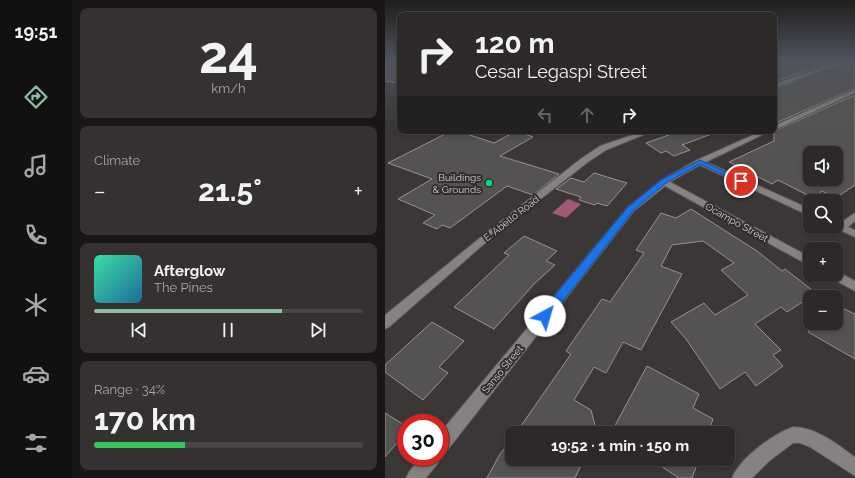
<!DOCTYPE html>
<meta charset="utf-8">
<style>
body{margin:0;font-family:Raleway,sans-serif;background:#343130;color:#f1f3f6;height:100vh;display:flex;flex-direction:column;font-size:15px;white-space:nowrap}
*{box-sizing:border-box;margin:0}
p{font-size:13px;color:#a6a6a8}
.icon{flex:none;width:22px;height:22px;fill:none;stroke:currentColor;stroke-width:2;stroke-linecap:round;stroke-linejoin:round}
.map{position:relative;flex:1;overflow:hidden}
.sheet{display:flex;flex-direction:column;gap:8px;padding:8px;background:#181716;width:313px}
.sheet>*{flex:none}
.banner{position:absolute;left:12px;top:12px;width:380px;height:122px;border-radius:8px;box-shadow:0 2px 6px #0003,0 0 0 1px #484545;background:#2c2928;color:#f1f3f6;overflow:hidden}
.buttons{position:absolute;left:418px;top:146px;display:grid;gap:8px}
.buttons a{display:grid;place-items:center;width:40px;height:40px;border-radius:8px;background:#2c2928;box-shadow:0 2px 6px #0003,0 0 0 1px #484545;font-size:20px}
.speed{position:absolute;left:12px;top:414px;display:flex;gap:8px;font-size:20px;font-weight:700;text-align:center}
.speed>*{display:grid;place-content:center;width:52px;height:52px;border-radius:50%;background:#2c2928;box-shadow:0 2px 6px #0003,0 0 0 1px #484545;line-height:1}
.speed .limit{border:6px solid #d22;background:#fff;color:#111}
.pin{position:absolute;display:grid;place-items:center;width:34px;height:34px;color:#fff;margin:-17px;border:2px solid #fff;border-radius:50%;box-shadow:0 1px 4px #0007}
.me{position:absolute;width:44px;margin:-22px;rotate:39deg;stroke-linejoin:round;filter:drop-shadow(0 0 3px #0008)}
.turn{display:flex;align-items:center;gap:14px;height:84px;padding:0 12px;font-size:18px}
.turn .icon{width:52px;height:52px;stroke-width:2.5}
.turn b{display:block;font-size:28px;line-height:34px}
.lanes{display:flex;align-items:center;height:38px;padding:0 12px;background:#0003;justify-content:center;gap:20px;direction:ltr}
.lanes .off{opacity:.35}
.big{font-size:30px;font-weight:700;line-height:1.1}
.sheet .tile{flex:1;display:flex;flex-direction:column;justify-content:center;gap:6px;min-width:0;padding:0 14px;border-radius:8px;background:#343130}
.sheet .dial{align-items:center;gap:0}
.dial b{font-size:52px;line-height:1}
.song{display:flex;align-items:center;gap:12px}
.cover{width:48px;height:48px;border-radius:6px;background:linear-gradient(135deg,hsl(160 70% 55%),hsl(200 70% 35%))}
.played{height:4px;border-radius:2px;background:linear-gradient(90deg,#8abfa5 70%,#484545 70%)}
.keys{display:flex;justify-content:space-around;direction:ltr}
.heat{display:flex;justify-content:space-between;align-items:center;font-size:22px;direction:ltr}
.charge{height:6px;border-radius:3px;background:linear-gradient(90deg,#34c759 34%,#484545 0)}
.trip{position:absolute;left:120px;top:426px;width:230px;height:40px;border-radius:8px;background:#2c2928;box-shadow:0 2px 6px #0003,0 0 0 1px #484545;font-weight:700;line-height:40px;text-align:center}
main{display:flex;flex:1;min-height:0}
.tab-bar{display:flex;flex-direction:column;width:72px;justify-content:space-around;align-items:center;background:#121010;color:#a6a6a8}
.tab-bar .icon{width:28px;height:28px}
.tab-bar .current{color:#8abfa5}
.tab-bar b{font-size:18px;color:#f1f3f6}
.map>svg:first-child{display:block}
</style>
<main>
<nav class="tab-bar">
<b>19:51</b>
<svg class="icon current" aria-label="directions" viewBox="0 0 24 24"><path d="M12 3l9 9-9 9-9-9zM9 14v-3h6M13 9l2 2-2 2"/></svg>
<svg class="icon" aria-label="music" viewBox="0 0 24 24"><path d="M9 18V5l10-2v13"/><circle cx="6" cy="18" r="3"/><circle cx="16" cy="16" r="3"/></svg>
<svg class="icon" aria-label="phone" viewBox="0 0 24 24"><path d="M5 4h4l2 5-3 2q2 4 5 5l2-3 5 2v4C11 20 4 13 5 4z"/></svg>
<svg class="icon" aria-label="climate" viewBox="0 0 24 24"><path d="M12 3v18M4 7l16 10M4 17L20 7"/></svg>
<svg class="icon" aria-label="car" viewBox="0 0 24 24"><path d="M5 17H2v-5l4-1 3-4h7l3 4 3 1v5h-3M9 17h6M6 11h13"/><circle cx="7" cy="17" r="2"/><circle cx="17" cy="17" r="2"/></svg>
<svg class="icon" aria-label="filters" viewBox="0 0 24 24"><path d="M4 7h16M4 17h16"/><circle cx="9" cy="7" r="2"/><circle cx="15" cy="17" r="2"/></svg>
</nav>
<section class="sheet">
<div class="tile dial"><b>24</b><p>km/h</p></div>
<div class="tile"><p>Climate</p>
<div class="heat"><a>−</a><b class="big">21.5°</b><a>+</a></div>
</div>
<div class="tile">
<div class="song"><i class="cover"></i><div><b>Afterglow</b><p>The Pines</p></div></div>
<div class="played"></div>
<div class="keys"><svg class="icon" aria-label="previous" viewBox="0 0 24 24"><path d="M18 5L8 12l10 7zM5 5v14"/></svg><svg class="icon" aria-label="pause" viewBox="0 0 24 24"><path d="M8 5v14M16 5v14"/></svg><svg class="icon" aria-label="next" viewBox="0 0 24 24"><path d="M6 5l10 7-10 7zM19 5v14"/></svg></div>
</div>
<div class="tile"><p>Range · 34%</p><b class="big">170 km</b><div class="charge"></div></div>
</section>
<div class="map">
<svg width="470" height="478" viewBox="0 0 470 478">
<rect width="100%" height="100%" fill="#3a3736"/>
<path fill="#9f5b76" d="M183 199 196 204 181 218 167 213Z"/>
<g fill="#555351" stroke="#959391" fill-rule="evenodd">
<path d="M0 60H15V83L0 81Z"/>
<path d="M389 60H453L389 82Z"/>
<path d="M466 60H470V88L389 124V89Z"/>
<path d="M470 95V185L451 198 437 191 428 198 393 180 387 184 344 162 389 141V131ZM425 153H451V179H425Z"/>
<path d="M66 131H73L109 143 131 131 148 137 115 156 174 174 148 195 122 186 65 228 57 225 52 229 38 223 50 215 13 199 47 179 3 163Z"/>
<path d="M295 131 332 132 297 145 305 150 289 156 281 151 276 153 261 143Z"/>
<path d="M209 173 242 183 222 206 212 203 210 205 194 200 196 197 171 189 186 178 199 182Z"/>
<path d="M306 209 372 251 397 271 400 269 431 293 402 312 396 307 370 324 396 350 388 355 398 366 371 386 360 372 335 389 301 339 286 322 319 303 330 315 363 295 336 270 349 263 318 241 287 245 276 266 297 274 256 350 238 342 221 373 209 367 189 400 206 410 212 433H131L186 354 181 351 217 299 225 302 259 253 251 250 276 213 291 218Z"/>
<path d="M139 236 172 251 161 261 170 265 149 284 109 329 69 307 124 255 119 253Z"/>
<path d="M451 305 470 314V359L423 332 428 323H451Z"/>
<path d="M47 322 79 341 54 367 63 373 38 400 0 372V365Z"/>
<path d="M262 366 314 394 308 408 328 419 323 433H226Z"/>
<path d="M0 413 21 426V432L0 457Z"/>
<path d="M127 439V459H199L190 478H102L115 454Z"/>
<path d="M265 459H314L307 478H294Z"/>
</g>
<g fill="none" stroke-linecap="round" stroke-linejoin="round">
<defs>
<g id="minor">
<path d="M458 60H465L389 88V84Z"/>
<path d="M470 89V93L389 130V126Z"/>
<path d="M259 131H268L221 150 203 162 107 237 4 327 0 329V315L101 233 197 158 215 146Z"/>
<path d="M377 131H385L321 162 425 209V216L315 165 285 182 425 257V266L280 186 249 211 61 452 55 454V433L243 207 276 180 312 160Z"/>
<path d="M470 213V221L463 227 470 230V237L448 227H451V222L455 223Z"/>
<path d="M451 271 470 281V291L446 278 444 275H451Z"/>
<path d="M408 427C431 427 452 444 470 457V476L425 447 415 443H408L383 462 367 478H347C355 458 388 434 408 427Z"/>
<path d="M55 456V457L53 463 41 478H21L24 472 36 457Z"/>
</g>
</defs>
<use href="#minor" stroke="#565453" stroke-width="2"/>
<use href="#minor" fill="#858281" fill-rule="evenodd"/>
</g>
<linearGradient id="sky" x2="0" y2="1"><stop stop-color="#201e1e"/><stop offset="0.47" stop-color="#4f535d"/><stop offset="1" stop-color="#4f535d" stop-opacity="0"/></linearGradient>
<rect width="470" height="127" fill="url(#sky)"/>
<path fill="#1a73e8" stroke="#114b97" d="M315 160 360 181 356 183 354 182 315 164 281 183 249 210 164 319 160 321 156 319 155 316 156 312 243 207 276 180Z"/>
<circle fill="#00d98c" stroke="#302d2c" stroke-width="1.5" cx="104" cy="183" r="4"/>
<g text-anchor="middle" stroke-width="4" stroke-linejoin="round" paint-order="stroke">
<g font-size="10" fill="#d2d1d0" stroke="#302d2c" text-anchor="end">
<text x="96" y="181">Buildings<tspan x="96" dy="12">&amp; Grounds</tspan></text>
</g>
<g font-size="10" fill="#d2d1d0" stroke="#302d2c">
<text transform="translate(126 218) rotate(-38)" y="4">E. Abello Road</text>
<text transform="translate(352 222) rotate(29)" y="4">Ocampo Street</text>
<text transform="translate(117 369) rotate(-51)" y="4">Sanso Street</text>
</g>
</g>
</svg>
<div class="buttons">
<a><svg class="icon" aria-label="sound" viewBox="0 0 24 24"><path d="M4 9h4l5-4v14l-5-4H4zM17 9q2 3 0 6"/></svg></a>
<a><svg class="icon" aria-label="search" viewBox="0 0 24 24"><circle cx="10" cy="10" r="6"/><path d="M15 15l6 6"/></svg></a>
<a>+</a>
<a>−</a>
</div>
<div class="speed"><div class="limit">30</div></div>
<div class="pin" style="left:356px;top:181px;background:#d93025"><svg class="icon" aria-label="arrive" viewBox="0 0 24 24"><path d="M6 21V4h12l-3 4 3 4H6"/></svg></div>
<svg class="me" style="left:160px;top:316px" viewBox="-20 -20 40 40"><circle r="19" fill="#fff"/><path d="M0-13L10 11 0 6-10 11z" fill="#1a73e8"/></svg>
<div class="trip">19:52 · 1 min · 150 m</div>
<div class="banner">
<div class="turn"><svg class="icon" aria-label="right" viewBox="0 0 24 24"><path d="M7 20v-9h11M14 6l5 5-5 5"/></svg><div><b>120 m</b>Cesar Legaspi Street</div></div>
<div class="lanes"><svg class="icon off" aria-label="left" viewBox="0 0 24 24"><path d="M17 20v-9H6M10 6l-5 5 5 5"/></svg><svg class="icon off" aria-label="ahead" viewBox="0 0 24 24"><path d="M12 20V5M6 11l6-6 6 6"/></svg><svg class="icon" aria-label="right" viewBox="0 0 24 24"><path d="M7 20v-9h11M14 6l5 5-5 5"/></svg></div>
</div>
</div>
</main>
